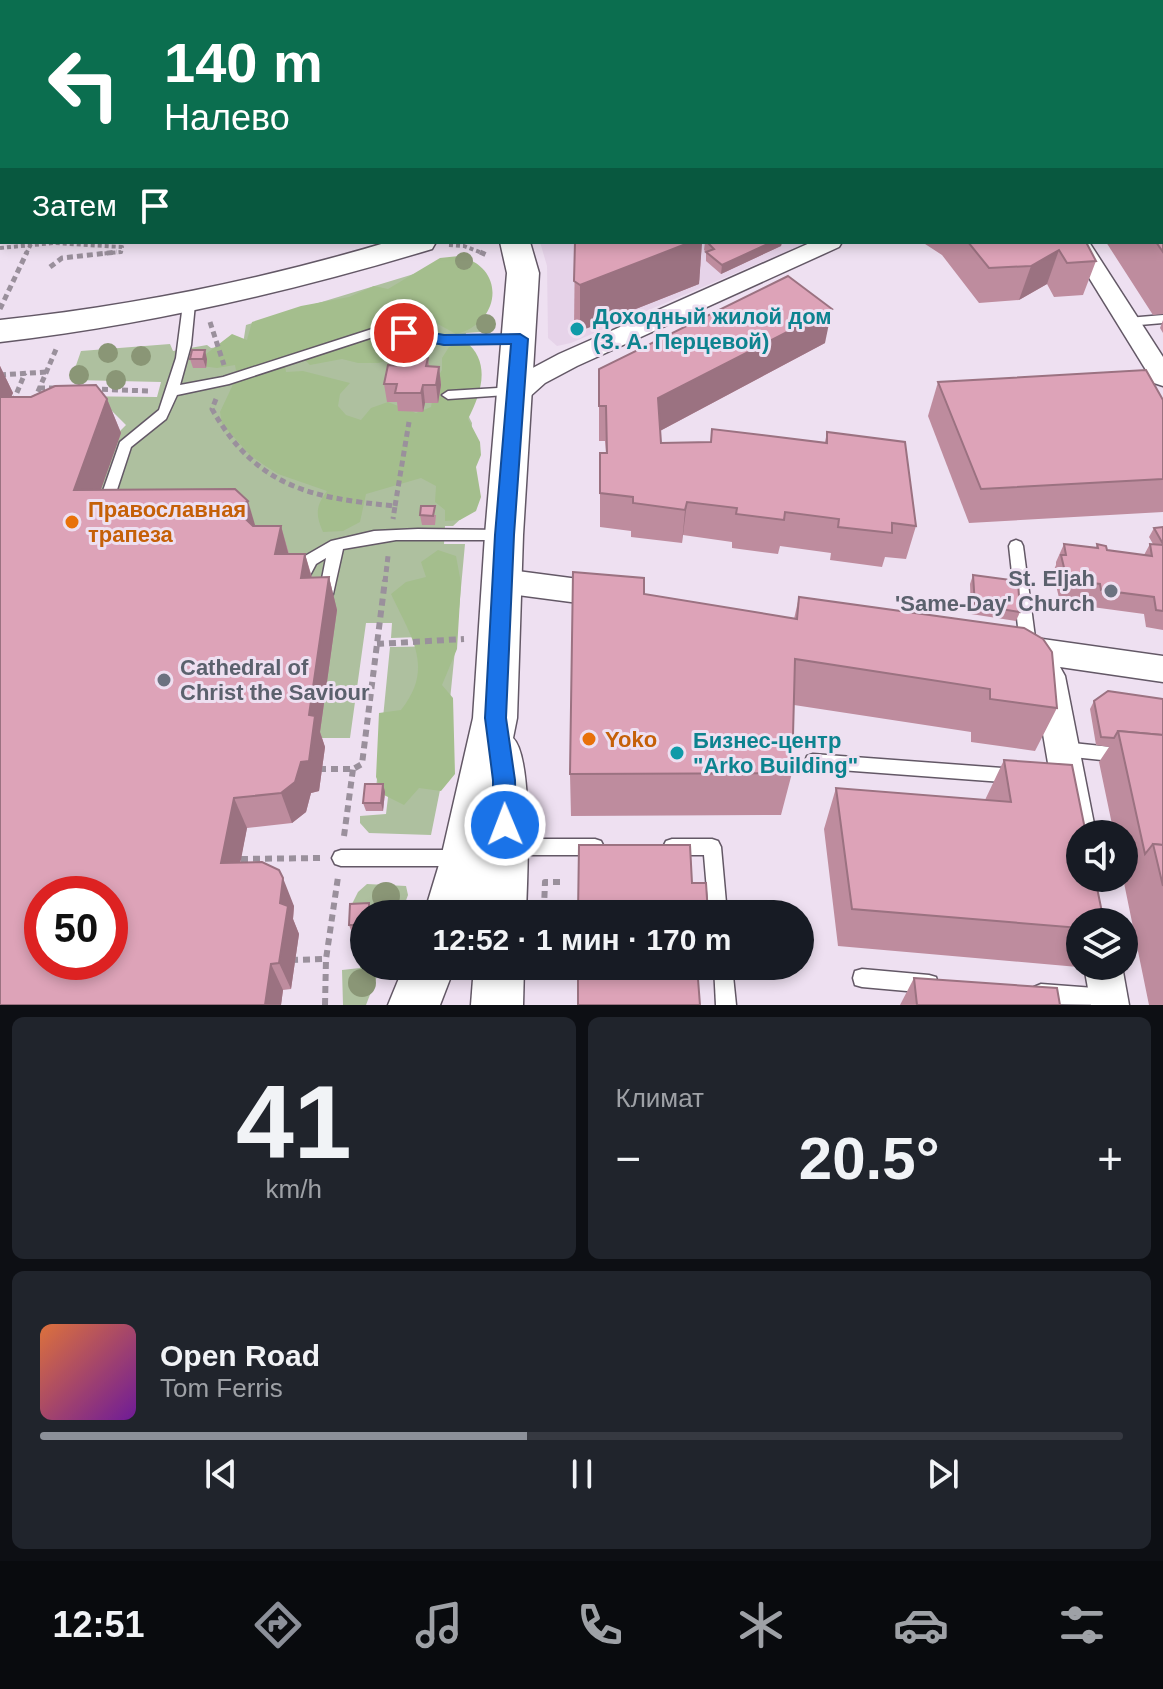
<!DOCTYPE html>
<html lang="ru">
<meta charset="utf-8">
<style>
body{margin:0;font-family:Helvetica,sans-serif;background:#20242c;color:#f1f3f6;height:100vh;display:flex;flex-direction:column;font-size:30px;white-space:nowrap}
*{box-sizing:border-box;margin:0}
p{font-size:26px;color:#9ea1a6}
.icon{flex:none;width:44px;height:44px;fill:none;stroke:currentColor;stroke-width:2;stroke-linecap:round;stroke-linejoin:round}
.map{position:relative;height:1005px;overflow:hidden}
.details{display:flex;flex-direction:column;gap:12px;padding:12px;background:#0d0f14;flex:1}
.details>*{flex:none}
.banner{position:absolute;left:0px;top:0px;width:1164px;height:244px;box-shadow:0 4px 12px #0003;background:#0b6e4f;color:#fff;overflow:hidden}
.tools{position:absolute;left:1066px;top:820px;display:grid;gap:16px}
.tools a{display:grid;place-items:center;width:72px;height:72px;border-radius:50%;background:#171b24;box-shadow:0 4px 12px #0003;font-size:40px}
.speed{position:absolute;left:24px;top:876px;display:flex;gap:16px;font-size:40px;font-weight:700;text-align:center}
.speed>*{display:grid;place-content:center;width:104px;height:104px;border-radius:50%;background:#171b24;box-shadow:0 4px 12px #0003;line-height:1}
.speed .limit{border:12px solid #d22;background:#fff;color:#111}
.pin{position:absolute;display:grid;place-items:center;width:68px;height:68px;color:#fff;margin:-34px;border:4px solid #fff;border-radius:50%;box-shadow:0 2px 8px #0007}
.me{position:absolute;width:88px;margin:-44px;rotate:359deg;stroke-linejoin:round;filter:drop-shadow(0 0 6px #0008)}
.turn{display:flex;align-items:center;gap:28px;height:168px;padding:0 32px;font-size:36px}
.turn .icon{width:104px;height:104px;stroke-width:2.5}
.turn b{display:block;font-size:56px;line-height:68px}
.then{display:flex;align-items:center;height:76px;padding:0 32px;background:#0003;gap:16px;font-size:30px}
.big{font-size:60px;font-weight:700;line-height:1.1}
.details .tile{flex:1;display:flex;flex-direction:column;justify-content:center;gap:12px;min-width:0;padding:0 28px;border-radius:12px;background:#20242c}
.details .dial{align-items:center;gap:0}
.dial b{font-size:104px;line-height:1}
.song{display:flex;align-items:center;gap:24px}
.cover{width:96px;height:96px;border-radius:12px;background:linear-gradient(135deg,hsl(20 70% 55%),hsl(280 70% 35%))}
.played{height:8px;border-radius:4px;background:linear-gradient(90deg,#8c9099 45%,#363941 45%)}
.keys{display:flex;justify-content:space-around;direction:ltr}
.heat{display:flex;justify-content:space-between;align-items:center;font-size:44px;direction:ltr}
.details .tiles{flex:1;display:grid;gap:12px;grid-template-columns:1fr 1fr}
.tile:last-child{grid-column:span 2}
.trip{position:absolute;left:350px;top:900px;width:464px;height:80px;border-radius:40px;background:#171b24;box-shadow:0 4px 12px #0003;font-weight:700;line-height:80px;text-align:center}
.tabs{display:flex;height:128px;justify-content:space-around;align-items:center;background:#090b0e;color:#9ea1a6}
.tabs .icon{width:56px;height:56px}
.tabs .current{color:#8c9099}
.tabs b{font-size:36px;color:#f1f3f6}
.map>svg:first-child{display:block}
</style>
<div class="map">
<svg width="1163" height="1005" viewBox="0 0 1163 1005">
<rect width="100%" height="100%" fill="#eee0f1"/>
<path fill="#e6d3e9" d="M540 242H809L571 343 557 346 548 338 547 266Z"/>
<g fill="#aec09f">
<path d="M437 267 487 279 481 332 466 333C463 362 458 397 472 423L465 515 453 526H445L444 544H465L457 631 450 636 391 638 392 623H366L350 738H319L89 523 120 431 126 425 112 411 66 396 157 397 161 382 74 380 73 374 81 351 170 344 173 351 207 345 211 348 243 344 246 325Z"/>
<path d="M450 646 455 650 442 780 431 835 369 833 360 823V816L386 814 389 789H376L390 647Z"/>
<path d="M367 884 406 886 408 895 401 914H375V906L350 908 358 892Z"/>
<path d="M361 938H364V966H381L366 1005H343L342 970 360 968Z"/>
</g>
<g fill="#a4be8d">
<path d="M459 256C508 268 500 324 456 334L416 312 387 325 383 335 415 341 408 351 379 363H358L342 359 310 365 301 356 284 361 286 372 303 371 350 383 340 394 338 406 346 415 361 420 371 408 388 402 416 413 431 407 435 382 442 370V358L449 347 465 341C492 362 481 394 468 419L480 442 481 455 476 467 481 497 476 511 460 520 445 521V510L435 502 436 486 421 478 366 494 360 522 343 531 323 532C315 514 316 506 327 491L278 474 264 465 251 456 222 424 220 412 237 376 235 365 217 368 201 366 206 354 232 334 247 340 252 322 301 306 349 297 374 286 388 289 440 258Z"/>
<path d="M438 550 456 556 461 583 457 649 442 685 453 698 455 774 441 791 419 788 404 805 384 795 376 777 379 713 401 710C435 667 411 637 391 594L406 582 426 577 421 562Z"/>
</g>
<path fill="#73bcc2" d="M448 0H1163V4L438 2Z"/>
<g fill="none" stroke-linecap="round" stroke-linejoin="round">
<g stroke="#205e62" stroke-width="2" stroke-dasharray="7 6" stroke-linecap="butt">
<path d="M683 2 692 0"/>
<path d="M830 2 839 0"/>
</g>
<defs>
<g id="service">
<path d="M243 0H251L250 2H242Z"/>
<path d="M189 300 195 304 191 345 180 385 223 377 372 329H404L444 336 519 335 525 339 519 343 444 344 404 337H373L229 384 177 395 166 419 131 447 111 508 104 513 99 512 97 508 120 442 159 410 176 358 183 304Z"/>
<path d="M1163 315V323L1128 326 1122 322 1128 318Z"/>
<path d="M515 387 520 388 521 391 520 394 448 399 442 395 448 391Z"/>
<path d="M418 529 504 530 509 531 511 535 509 539 504 540H396L343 549 333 594 331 598H321L319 594 326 558 316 564 306 583H296L294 579 305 556 331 541 374 531Z"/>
<path d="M1016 540 1021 542 1023 546 1036 645 1033 649 1028 651 1023 649 1020 645 1009 546 1011 542Z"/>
<path d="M1063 742 1121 748 1127 750 1129 755 1127 760 1121 762 1063 756 1057 754 1055 749 1057 744Z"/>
<path d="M813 754 1016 769 1022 771 1024 776 1022 781 1016 783 813 768 807 766 805 761 807 756Z"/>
<path d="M512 839H595L601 841 604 847 601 853 595 855H512L506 853 503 847 506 841Z"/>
<path d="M672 839H712L718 841 721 847 727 914H709L704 855H672L666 853 663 847 666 841Z"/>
<path d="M341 850H457L463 852 466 858 463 864 457 866H341L335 864 332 858 335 852Z"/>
<path d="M714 966H732L736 1005H716Z"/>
<path d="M862 969 929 975 936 977 938 984 936 991 929 993 862 987 855 985 853 978 855 971Z"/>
<path d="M1041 984 1108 989 1115 992 1118 999 1115 1005 1041 1004 1034 1001 1031 994 1034 987Z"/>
</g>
<g id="minor">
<rect x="0" y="61" width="2" height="12"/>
<path d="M812 242H842L839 247 577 366 545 383 526 400 517 403 508 400 504 394 527 371 559 354Z"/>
<path d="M1067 242H1089L1163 357V386L1154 383Z"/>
<path d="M503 569 609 583 620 587 624 595 620 603 609 607 503 593 493 589 488 581 493 573Z"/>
<path d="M1015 635 1163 656V682L1060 667 1065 676 1096 834H1080V860L1068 855 1062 844 1033 676 1038 667 1043 665 1004 657 1000 648 1004 639Z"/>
<path d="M1084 966H1122L1129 1005H1091Z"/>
</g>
<g id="secondary">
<path d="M388 242H436L432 249C290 292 147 325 0 342V320C132 306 261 280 388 242Z"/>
<path d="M500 242H530L539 273 523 535 517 718 513 738C534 758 527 881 526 914H476L477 901 474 914H424L441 858 473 718 485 535 507 273Z"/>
<path d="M404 966H455L440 1005H388Z"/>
<path d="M474 966H524L523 1005H471Z"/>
</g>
</defs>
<use href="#service" stroke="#635866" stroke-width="3"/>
<use href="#minor" stroke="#635866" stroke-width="3"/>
<use href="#secondary" stroke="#635866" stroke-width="3"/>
<g stroke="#9a909c" stroke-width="4" stroke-dasharray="4 3" stroke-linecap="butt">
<path d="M386 2 395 0"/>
<path d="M449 245 464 246 485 254"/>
<path d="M0 248 54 243 122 247 121 252 98 254"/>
</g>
<g stroke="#9a909c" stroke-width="5" stroke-dasharray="6 4" stroke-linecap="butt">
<path d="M480 252 489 256"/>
<path d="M50 267 62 258 117 252"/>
<path d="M210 322 224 365"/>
<path d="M0 375 46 372"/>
<path d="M39 388H54"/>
<path d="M92 389 150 391"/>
<path d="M216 399 212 409C256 487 311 498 395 506L393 519"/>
<path d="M34 401 57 347"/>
<path d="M13 402 25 373"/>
<path d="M395 506 409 422"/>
<path d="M385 582 388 556"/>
</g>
<g stroke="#9a909c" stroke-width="6" stroke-dasharray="7 5" stroke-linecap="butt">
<path d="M377 644 464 639"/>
<path d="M319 769H353L362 764 385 580"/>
<path d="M344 836 353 769"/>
<path d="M241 859 320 858"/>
<path d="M560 882H545L544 908 560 909"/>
<path d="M291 960 326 959"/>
<path d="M325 1005 326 959 338 877"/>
</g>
<use href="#service" fill="#fff" fill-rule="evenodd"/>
<use href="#minor" fill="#fff" fill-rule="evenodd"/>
<use href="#secondary" fill="#fff" fill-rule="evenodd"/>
<path stroke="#9a909c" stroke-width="4" stroke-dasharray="4 3" stroke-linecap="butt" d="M26 254 32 242"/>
<path stroke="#9a909c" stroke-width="5" stroke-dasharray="6 4" stroke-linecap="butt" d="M0 309 27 252"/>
</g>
<g fill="#8a9676">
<circle cx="464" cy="261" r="9"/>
<circle cx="486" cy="324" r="10"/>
<circle cx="108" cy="353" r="10"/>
<circle cx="141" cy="356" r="10"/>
<circle cx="79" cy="375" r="10"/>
<circle cx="116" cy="380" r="10"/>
<circle cx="386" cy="896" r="14"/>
<circle cx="362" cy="983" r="14"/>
</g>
<g fill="#be8c9e">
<path d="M37 0H80L78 2H37Z"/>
<path d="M131 0H173L172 2H132Z"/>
<path d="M1163 186V314L1153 315 1106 242H1162Z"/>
<path d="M575 242H702L699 284 580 331 574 328Z"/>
<path d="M705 242H782L781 246 721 274 706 261V252L704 250Z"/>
<path d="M922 242H1086L1096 261 1083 295 1054 297 1047 284 1019 300 979 303 942 255Z"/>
<path d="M1163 320V333L1160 328Z"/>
<path d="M825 343 660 431 661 443 825 442 827 432 916 526 906 559 885 557 882 567 830 560 831 553 780 546 778 554 732 548V542L683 535 682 543 631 537V531L600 527V453H606L605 441H599V369Z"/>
<path d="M428 358 429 366 439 367 441 385 438 403H425L423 412 398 411 397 402H387L384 384 401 366Z"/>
<path d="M190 359H207L206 368H193Z"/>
<path d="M0 366 13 393 11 397 107 399 121 433 101 489 255 526H281L289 554H305L312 577H329L337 610 320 732 325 747 319 791 311 793 306 812 292 823 247 828 240 862 294 906 293 919 299 934 291 989 283 990 281 1005H0Z"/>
<path d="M938 382 1163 400V512L969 523 928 416Z"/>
<path d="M420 515H436L435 525H422Z"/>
<path d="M1163 527V630L1146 627 1144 614 1092 607 1091 602 1059 598 1053 572 1056 565V562L1064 544 1096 548 1097 544 1107 550 1144 555 1150 544H1153L1149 537 1154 528Z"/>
<path d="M973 575 1020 612 1016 621 971 614 970 584Z"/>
<path d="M644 594 794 619 799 597 1057 708 1035 751 971 742V732L794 705 792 773 781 815 571 816 570 774Z"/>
<path d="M1163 699V1005H1149L1123 878H1124V834H1114L1099 762 1109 747 1096 745 1090 709 1094 701Z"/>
<path d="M1004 760 1080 922V964L1078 967 838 946 824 829 836 788 985 800Z"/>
<path d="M383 784 385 792 383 811H366L363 803Z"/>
<path d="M369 903 371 914H364V932L352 933 349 925Z"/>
<path d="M914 978 1060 1005H900Z"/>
</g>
<g fill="#9b7281">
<path d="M297 0H389L380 2H286Z"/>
<path d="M691 242H702L699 284 580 331V285Z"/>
<path d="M772 242H782L781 246 721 274 722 265Z"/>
<path d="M1059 250 1047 284 1019 300 1031 266Z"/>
<path d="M832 309 825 343 656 433 658 398Z"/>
<path d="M205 350 207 359 206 368 203 359Z"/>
<path d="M0 366 13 393 0 421Z"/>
<path d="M439 367 441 385 438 403 436 385Z"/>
<path d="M423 385 425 403 423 412 421 393Z"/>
<path d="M107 399 121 433 89 523 74 490Z"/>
<path d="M248 501 258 535 235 509Z"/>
<path d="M687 502 683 535 682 543 685 510Z"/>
<path d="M281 526 290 560 275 554Z"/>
<path d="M305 554 314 587 301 578Z"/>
<path d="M329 577 337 610 320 732 325 747 319 791 311 793 306 812 292 823 281 793 309 715Z"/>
<path d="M383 784 385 792 383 811 381 803Z"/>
<path d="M234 798 247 828 235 891 221 863Z"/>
<path d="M283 878 294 906 293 919 299 934 291 989 279 963 280 903Z"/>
<path d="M271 964 283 990 281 1005H265Z"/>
</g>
<g fill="#dda3b8" stroke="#9b7281" stroke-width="2" fill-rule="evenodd">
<path d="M257 0H297L286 2H257Z"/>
<path d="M1163 20V43H1162V21Z"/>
<path d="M1162 184 1163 186V252L1156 242H1162Z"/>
<path d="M575 242H691L580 285 574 281Z"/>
<path d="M707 242H772L722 265 706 252 714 249Z"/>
<path d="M968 242H1086L1096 261 1067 263 1059 250 1031 266 989 268Z"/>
<path d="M788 276 832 309 658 398 661 443 711 442 712 429 827 443V432L905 442 916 526 892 523V533L838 527 839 519 785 512 784 520 736 514 737 508 687 502 685 510 633 503V497L600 493V453H607L606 406H599V369Z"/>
<path d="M192 350H205L203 359H190Z"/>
<path d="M402 357 428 358 426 366 439 367 436 385H423L421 393H395L397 384H384L388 365 401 366Z"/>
<path d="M1146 370 1163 400V479L981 489 938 382Z"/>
<path d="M96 385 107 399 74 490 235 489 248 501 235 509 253 526H281L275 554H305L301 578 329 577 309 715 315 716 309 761 301 762 295 782 281 793 234 798 221 863 262 862 279 870 283 878 280 903 288 906 279 963 271 964 265 1005H0V397H31L55 386ZM42 894H110V962H42Z"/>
<path d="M421 506H435L433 516 420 515Z"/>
<path d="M1163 527V544L1154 528Z"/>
<path d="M1064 544 1098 548 1097 544 1106 546 1107 550 1152 556 1150 544 1163 545V611L1156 610 1154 597 1101 590 1100 584 1067 580 1061 555H1066Z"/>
<path d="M573 572 644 578V594L797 619 799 597 1024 628 1043 639 1052 652 1057 708 990 699V689L795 659 792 773 570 774Z"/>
<path d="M973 575 1018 581 1020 612 975 605Z"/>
<path d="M1108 691 1163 699V735L1118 731 1114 738 1101 737 1094 701Z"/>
<path d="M1118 731 1163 735V845L1153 844 1145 854Z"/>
<path d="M1004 760 1072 765 1086 834H1080V878H1095L1104 922H1080V928L852 909 836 788 1011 802Z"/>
<path d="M365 784H383L381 803H363Z"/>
<path d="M1153 844 1163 845V886Z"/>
<path d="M579 845H690L692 883H706L708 914H578Z"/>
<path d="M369 903V914H364V925H349L350 904Z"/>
<path d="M578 966H697L700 1005H578Z"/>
<path d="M914 978 1057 988 1060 1005H917Z"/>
</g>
<path fill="#1a73e8" stroke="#114b97" stroke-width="2" d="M404 328 444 335 520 334 528 339 514 535 506 718 515 780 516 825 513 832 505 835 497 832 493 825V780L485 718 495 535 511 344 444 345 398 336 396 333Z"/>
<g fill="#0f9aa8" stroke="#eee0f1" stroke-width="3">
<circle cx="577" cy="329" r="8"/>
<circle cx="677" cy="753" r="8"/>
</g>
<g fill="#e8710a" stroke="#eee0f1" stroke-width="3">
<circle cx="72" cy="522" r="8"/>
<circle cx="589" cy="739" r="8"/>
</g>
<g fill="#6b7280" stroke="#eee0f1" stroke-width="3">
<circle cx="1111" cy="591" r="8"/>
<circle cx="164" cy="680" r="8"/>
</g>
<g text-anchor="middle" stroke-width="6" stroke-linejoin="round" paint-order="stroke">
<g font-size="22" font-weight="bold" fill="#0d838f" stroke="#eee0f1" text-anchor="start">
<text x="593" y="324">Доходный жилой дом<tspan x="593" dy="25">(З. А. Перцевой)</tspan></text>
<text x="693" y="748">Бизнес-центр<tspan x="693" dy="25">"Arko Building"</tspan></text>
</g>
<g font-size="22" font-weight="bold" fill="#c56008" stroke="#eee0f1" text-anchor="start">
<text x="88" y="517">Православная<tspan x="88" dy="25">трапеза</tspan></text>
<text x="605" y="747">Yoko</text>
</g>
<g font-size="22" font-weight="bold" fill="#5b616d" stroke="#eee0f1" text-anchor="end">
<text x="1095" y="586">St. Eljah<tspan x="1095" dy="25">'Same-Day' Church</tspan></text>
<text x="180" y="675" text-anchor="start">Cathedral of<tspan x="180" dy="25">Christ the Saviour</tspan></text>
</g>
</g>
</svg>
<div class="tools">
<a><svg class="icon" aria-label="sound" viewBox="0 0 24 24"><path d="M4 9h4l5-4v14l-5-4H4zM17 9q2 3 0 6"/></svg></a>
<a><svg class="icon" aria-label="layers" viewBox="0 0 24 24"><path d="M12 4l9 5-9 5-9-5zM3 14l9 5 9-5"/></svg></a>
</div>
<div class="speed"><div class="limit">50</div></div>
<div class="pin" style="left:404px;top:333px;background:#d93025"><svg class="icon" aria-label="arrive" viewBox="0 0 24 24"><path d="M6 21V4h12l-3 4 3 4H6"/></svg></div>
<svg class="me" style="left:505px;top:825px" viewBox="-20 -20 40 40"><circle r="17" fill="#1a73e8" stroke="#fff" stroke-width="3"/><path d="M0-11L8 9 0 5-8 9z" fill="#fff"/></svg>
<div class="trip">12:52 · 1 мин · 170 m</div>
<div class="banner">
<div class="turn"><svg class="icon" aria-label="left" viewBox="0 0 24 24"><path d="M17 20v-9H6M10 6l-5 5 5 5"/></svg><div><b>140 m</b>Налево</div></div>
<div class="then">Затем<svg class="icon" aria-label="arrive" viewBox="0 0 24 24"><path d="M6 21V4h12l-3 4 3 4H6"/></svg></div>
</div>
</div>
<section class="details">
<div class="tiles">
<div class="tile dial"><b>41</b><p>km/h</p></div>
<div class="tile"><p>Климат</p>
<div class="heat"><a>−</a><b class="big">20.5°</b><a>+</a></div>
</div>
<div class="tile">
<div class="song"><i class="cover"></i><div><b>Open Road</b><p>Tom Ferris</p></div></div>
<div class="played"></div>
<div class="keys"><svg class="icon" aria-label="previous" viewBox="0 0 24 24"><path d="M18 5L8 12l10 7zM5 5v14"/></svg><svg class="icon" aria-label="pause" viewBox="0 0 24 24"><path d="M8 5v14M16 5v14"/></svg><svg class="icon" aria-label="next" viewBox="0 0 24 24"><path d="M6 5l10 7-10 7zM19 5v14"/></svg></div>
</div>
</div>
</section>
<nav class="tabs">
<b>12:51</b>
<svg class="icon current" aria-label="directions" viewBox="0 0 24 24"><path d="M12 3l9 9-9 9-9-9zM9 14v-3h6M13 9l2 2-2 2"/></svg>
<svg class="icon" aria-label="music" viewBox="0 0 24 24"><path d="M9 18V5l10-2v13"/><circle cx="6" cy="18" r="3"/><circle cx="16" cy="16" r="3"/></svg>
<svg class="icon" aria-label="phone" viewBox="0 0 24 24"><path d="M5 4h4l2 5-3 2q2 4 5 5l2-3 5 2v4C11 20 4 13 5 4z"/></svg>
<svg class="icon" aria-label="climate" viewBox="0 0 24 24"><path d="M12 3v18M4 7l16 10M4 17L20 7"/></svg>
<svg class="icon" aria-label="car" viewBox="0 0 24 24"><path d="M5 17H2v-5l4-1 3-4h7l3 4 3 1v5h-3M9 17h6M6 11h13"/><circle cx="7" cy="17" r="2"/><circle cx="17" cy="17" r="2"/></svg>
<svg class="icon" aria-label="filters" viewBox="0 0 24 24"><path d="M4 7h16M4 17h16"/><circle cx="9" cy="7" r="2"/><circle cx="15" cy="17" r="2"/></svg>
</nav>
